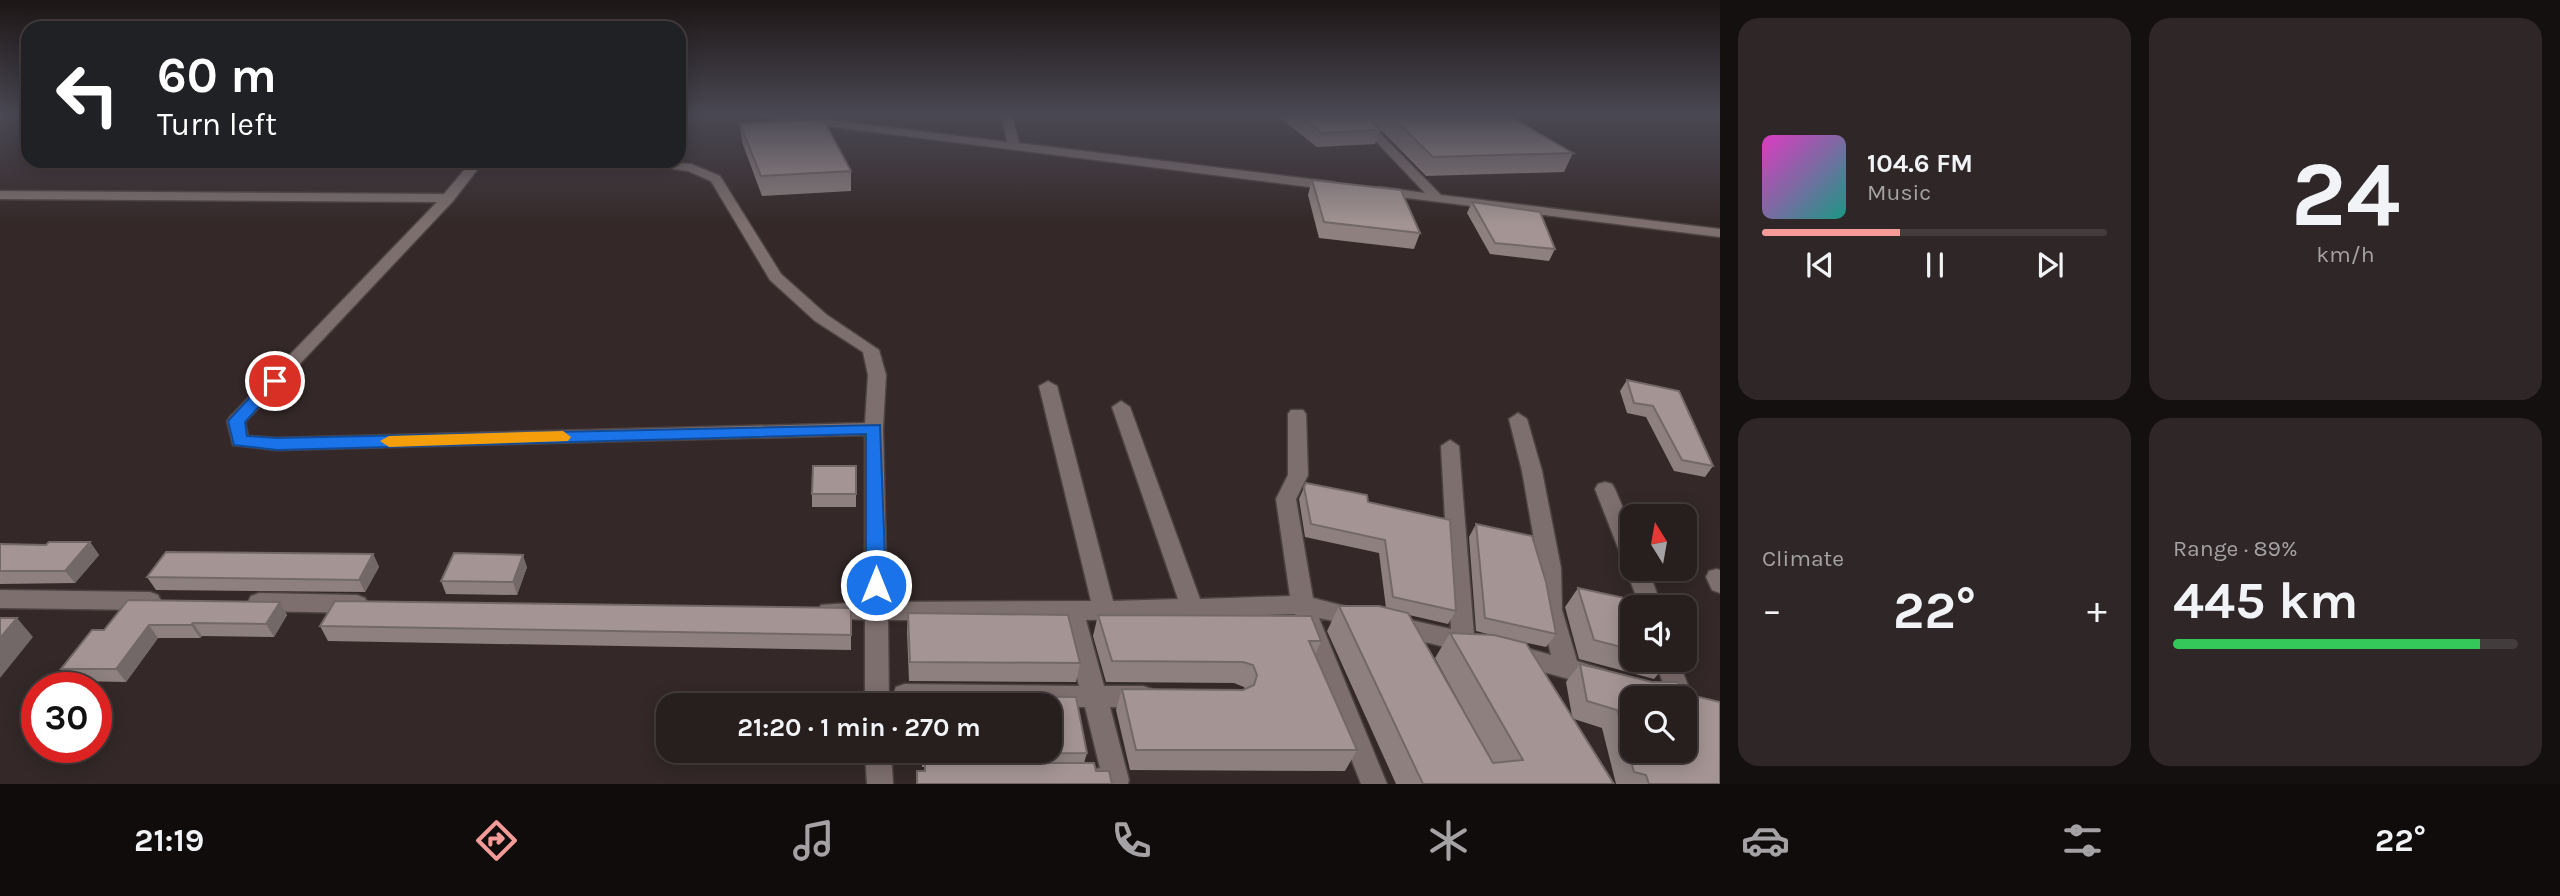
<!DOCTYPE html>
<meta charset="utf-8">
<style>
body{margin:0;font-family:Karla,sans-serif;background:#2f2727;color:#f1f3f6;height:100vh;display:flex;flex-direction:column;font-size:26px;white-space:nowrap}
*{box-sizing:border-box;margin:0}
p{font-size:23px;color:#a4a2a4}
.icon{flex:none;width:38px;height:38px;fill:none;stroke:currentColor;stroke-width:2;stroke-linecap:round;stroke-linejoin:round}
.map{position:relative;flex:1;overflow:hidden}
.drawer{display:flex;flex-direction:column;gap:18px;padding:18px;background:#151010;width:840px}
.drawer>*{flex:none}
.top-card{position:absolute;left:21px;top:21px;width:665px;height:147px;border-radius:21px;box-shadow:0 4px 18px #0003,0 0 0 2px #433c3c;background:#202124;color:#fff;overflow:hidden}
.needle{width:46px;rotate:349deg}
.buttons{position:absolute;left:1620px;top:504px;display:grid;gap:14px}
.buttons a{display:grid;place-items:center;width:77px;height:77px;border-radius:14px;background:#271e1e;box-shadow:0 4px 18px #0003,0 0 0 2px #433c3c;font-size:35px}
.speed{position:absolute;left:21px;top:672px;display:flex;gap:14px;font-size:35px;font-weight:700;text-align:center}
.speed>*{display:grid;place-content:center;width:91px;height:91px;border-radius:50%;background:#271e1e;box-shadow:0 4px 18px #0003,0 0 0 2px #433c3c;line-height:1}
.speed .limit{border:10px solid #d22;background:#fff;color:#111}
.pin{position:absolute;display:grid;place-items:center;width:60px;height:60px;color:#fff;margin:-30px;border:4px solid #fff;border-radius:50%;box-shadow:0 2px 7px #0007}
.me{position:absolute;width:77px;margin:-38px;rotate:0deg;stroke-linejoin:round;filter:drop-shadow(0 0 5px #0008)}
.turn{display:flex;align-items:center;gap:24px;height:147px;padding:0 21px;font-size:32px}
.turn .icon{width:91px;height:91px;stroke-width:2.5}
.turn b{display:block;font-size:49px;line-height:60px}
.big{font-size:52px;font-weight:700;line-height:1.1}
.drawer .card{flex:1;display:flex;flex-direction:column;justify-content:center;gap:10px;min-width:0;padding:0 24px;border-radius:21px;background:#2f2727}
.drawer .dial{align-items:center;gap:0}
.dial b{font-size:91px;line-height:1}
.song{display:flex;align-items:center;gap:21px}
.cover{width:84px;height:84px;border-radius:10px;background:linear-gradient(135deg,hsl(310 70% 55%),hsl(170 70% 35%))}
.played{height:7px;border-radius:4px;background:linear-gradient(90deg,#f59b97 40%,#433c3c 40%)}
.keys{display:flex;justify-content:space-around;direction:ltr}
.heat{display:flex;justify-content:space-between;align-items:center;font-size:38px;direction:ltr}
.charge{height:10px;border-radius:5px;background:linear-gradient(90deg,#34c759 89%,#433c3c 0)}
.drawer .tiles{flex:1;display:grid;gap:18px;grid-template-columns:repeat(2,1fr)}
.trip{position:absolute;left:656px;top:693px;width:406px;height:70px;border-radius:21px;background:#271e1e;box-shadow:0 4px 18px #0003,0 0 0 2px #433c3c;font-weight:700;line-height:70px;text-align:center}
.dock{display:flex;height:112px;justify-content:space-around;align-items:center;background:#100c0c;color:#a4a2a4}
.dock .icon{width:49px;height:49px}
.dock .current{color:#f59b97}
.dock b{font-size:32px;color:#f1f3f6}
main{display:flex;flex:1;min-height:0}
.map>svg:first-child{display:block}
</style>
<main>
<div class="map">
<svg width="1720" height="784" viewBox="0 0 1720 784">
<rect width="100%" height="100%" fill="#342828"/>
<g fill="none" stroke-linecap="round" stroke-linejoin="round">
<defs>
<g id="minor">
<path d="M765 116H797L1007 142 1002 116H1012L1019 143 1334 182 1340 186 1334 190 770 119Z"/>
<path d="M1352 116H1363L1441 195 1720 229V237L1375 194 1374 191 1380 187 1425 193Z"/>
<path d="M472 161H484L453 201 245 422 248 436 277 438 865 423 868 375 863 352 815 321 770 280 711 181 688 171 643 165 637 161 691 164 720 176 781 274 827 315 879 350 886 375 883 429 887 602 1091 601 1039 386 1048 381 1057 386 1113 601 1178 599 1112 407 1121 401 1130 407 1200 599 1290 596 1276 499 1288 475V414L1291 410H1303L1306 414 1308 475 1296 499 1313 598 1364 611 1367 617 1364 623 1356 626 1319 618 1387 784H1361L1295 614 1086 620 1104 686H1143L1152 689 1155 697 1152 705 1143 708 1110 707 1129 780 1128 784H1078L1081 772 1100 768 1085 707 904 705 896 703 893 695 896 687 905 684 1079 686 1063 620H888L889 705H865V620L821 617 818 611 821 605 865 602V435L277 450 233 445 227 421 230 417 437 202 0 199V191L444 194Z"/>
<path d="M1518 413 1527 419 1542 471 1561 568 1562 610 1577 661 1606 670 1609 677 1606 684 1597 687 1508 662 1504 655 1508 648 1516 645 1551 655 1540 610 1539 568 1522 471 1509 419Z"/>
<path d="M1450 440 1459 446 1474 635 1481 643 1477 650 1469 653 1389 633 1385 626 1389 619 1397 617 1451 629 1441 446Z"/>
<path d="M1605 482 1612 484 1615 489 1633 532V569H1648L1662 607H1640L1626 569 1629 565 1622 558 1595 489 1598 484Z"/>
<path d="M1717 569 1720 570V593L1712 590 1706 577 1709 571Z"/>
<path d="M0 590 150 592 158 595 161 601 158 607 150 610 0 608Z"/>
<path d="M259 593 357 595 365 598 368 604 365 610 357 613 259 611 251 608 248 602 251 596Z"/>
<path d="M1654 660H1678L1693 698 1690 706 1685 707V698H1669Z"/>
<path d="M865 751H891L893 784H867Z"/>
</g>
</defs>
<use href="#minor" stroke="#4d4342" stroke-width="3"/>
<use href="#minor" fill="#7d6f6e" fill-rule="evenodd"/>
</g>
<g fill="#8d807f">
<path d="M679 116H688V128L679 129Z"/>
<path d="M1281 116H1366L1380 130 1375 144 1317 147 1280 118Z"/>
<path d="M1367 116H1509L1573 153 1564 172 1426 176Z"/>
<path d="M740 124 851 171V191L762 196 742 142Z"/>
<path d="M1312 180 1420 233 1414 249 1319 238 1308 195Z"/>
<path d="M1472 202 1555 249 1549 261 1490 254 1467 213Z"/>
<path d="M1627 380 1713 466 1705 477 1674 471 1646 417 1627 413 1620 391Z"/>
<path d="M1306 483 1368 502 1456 611 1448 624 1409 615 1478 736 1435 658 1450 633 1492 635 1476 631 1469 537 1476 524 1556 634 1546 647 1514 640 1572 716 1566 682 1580 664 1720 784H1616L1602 728 1574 719 1614 784H1396L1327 631 1339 606 1386 608 1379 553 1305 537 1299 499Z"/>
<rect x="812" y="494" width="44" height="13"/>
<path d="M90 542 99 555 75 583 0 584V544L46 545Z"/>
<path d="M373 554 379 567 365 592 156 590 147 577Z"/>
<path d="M527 567 517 595 446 594 441 581Z"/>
<path d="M1578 588 1633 607V660H1670L1654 679 1579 659 1565 607Z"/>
<path d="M280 602 287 615 274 637 202 636 200 638H158L126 682 72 681 61 669 104 630Z"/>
<path d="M851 608V650L328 641 320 626Z"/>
<path d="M908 613 1080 663 1076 682 909 681 907 632Z"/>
<path d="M1098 615 1321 641 1315 655 1357 750 1345 771 1130 770 1116 710 1122 689 1243 690 1245 689 1244 687 1234 683 1106 682 1093 636Z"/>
<path d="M920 695 1076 697 1087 753 1084 763H1094L1096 771H1109L1112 784H916L917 771H924L925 767H922L921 751H1050V705H919Z"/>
</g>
<g fill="#736868">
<path d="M90 542 99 555 75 583 65 571Z"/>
<path d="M373 554 379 567 365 592 359 580Z"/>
<path d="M523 555 527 567 517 595 513 582Z"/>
<path d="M280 602 287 615 274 637 266 624Z"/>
<path d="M17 618 33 637 0 678V638Z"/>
<path d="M193 623 202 636 200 638 191 625Z"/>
<path d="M149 625 158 638 126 682 116 669Z"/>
</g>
<g fill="#a49594" stroke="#736868" stroke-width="2" fill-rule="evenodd">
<path d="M1300 116H1366L1380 130 1322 133Z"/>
<path d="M1391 116H1509L1573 153 1433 157Z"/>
<path d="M823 119 851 171 761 176 740 124Z"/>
<path d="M1312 180 1401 190 1420 233 1324 222Z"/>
<path d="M1472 202 1540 212 1555 249 1495 243Z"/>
<path d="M1627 380 1679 391 1713 466 1682 460 1653 406 1634 403Z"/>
<path d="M813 466H856V494H812Z"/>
<path d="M1306 483 1367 495 1368 502 1450 520 1456 611 1393 597 1385 540 1311 524 1304 487Z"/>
<path d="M1476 524 1532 536 1546 582 1556 634 1485 618Z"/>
<path d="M49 542H90L65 571H0V544L46 545Z"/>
<path d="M166 552 373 554 359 580 147 577Z"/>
<path d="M454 553 523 555 513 582 441 581Z"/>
<path d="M1578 588 1648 603 1649 607H1633V650L1594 640Z"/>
<path d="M128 600 280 602 266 624 193 623 191 625H149L116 669H61L92 630H104Z"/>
<path d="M335 601 851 608V635L320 626Z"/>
<path d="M1339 606H1379L1408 613 1493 763 1523 760 1450 633 1494 635 1526 643 1614 784H1423Z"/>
<path d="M908 613 1068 615 1080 663 910 662Z"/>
<path d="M1098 615 1311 616 1321 641H1309L1357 750H1136L1122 689 1243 690 1254 685 1257 675 1253 665 1243 662 1112 661Z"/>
<path d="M0 618H17L0 638Z"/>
<path d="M1580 664 1652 682H1678L1682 693 1720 702V784H1649L1646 775 1634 772 1617 710 1587 701ZM1633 698H1685V751H1633Z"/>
<path d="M920 695 1076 697 1087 753 923 754V751H1050V705H921Z"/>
<path d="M925 763H1094L1096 771H1109L1112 784H917V771H925Z"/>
</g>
<linearGradient id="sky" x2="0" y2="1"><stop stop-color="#1d1616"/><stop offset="0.51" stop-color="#4a4853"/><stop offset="1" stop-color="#4a4853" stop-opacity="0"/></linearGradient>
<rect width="1720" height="226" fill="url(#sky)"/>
<path fill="#1a73e8" stroke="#114b97" stroke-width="2" d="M275 376 282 381 245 422 247 436 277 438 880 425 886 585 883 591H869L866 585V434L277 450 234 445 228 421 269 377Z"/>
<path fill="#f59e0b" d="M563 431 571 437 568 441 389 447 380 441 389 436Z"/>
</svg>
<div class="buttons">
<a><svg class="needle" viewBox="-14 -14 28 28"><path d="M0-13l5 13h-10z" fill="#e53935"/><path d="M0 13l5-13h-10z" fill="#a4a2a4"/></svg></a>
<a><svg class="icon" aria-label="sound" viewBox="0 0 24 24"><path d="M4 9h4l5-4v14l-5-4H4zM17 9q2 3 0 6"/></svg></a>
<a><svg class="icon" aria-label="search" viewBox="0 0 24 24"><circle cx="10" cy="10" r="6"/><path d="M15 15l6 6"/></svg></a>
</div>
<div class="speed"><div class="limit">30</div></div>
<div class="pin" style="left:275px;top:381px;background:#d93025"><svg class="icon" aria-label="arrive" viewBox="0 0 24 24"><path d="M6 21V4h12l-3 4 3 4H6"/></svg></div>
<svg class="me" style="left:876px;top:585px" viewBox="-20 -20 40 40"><circle r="17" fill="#1a73e8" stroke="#fff" stroke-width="3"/><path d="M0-11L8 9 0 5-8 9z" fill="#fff"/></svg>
<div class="trip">21:20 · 1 min · 270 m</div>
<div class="top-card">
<div class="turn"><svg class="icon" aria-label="left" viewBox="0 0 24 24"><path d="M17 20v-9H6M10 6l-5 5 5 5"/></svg><div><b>60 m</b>Turn left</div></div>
</div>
</div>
<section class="drawer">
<div class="tiles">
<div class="card">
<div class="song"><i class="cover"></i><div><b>104.6 FM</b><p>Music</p></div></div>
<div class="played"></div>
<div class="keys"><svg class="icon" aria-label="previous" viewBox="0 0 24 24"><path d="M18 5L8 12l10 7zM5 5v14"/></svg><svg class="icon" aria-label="pause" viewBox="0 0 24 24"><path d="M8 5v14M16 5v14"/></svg><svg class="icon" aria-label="next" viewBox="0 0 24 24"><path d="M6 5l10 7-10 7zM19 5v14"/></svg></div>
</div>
<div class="card dial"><b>24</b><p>km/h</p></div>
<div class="card"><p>Climate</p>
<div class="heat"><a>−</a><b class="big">22°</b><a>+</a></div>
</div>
<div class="card"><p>Range · 89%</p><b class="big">445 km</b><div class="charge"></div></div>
</div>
</section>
</main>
<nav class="dock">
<b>21:19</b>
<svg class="icon current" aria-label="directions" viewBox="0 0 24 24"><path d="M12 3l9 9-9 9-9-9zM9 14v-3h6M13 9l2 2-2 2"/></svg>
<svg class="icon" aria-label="music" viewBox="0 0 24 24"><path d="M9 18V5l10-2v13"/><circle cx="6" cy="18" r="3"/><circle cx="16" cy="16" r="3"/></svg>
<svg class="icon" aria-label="phone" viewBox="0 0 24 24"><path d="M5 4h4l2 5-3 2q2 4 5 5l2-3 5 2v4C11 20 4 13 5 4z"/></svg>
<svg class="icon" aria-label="climate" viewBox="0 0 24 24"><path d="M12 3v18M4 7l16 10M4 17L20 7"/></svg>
<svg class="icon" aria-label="car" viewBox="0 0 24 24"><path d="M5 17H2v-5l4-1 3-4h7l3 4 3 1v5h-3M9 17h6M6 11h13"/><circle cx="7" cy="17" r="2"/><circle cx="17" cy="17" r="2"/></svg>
<svg class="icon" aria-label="filters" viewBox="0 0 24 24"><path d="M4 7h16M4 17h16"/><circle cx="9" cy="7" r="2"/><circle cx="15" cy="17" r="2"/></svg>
<b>22°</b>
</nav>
